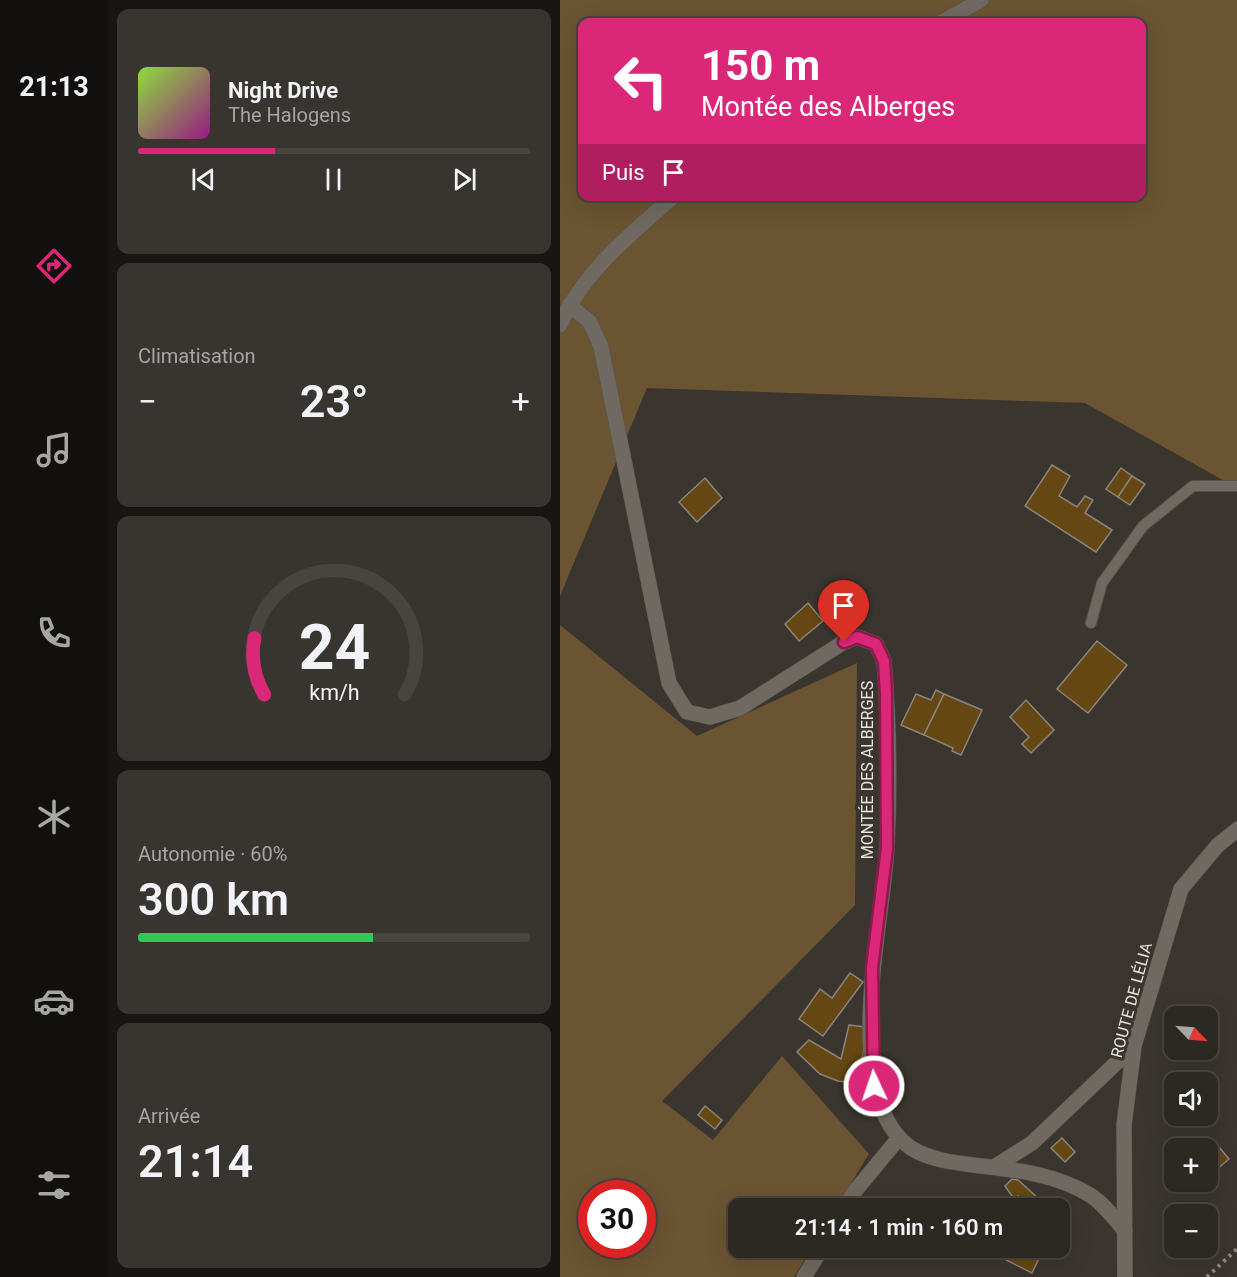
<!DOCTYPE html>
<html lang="fr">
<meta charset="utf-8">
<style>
body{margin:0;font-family:Roboto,sans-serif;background:#38342f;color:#f1f3f6;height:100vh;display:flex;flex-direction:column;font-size:22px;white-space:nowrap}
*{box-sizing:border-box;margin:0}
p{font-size:20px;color:#a6a6a5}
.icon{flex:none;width:33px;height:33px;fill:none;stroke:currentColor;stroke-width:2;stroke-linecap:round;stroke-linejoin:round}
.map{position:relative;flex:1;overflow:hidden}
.side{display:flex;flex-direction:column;gap:9px;padding:9px;background:#181613;width:452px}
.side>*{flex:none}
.top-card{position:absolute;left:18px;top:18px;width:568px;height:183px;border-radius:12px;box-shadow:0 6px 24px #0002,0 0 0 2px #484440;background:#db2777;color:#fff;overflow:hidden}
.needle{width:39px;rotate:115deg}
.tools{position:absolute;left:604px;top:1006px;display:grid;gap:12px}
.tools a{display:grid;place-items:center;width:54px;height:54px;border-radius:12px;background:#2c2822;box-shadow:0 6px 24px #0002,0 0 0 2px #484440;font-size:30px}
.speed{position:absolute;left:18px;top:1180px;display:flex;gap:12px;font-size:30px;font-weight:700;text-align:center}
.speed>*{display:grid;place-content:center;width:78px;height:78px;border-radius:50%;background:#2c2822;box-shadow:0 6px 24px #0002,0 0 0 2px #484440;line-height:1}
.speed .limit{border:9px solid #d22;background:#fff;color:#111}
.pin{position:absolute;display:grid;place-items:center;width:51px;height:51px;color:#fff;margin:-62px -26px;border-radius:50% 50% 50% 0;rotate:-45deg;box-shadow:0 0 6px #0007}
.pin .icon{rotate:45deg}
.me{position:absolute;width:66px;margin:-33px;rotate:357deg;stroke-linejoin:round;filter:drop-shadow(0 0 4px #0008)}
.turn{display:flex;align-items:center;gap:21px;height:126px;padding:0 24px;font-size:27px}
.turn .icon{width:78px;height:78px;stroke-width:2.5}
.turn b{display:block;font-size:42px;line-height:51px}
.then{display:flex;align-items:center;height:57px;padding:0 24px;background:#0003;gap:12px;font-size:22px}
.big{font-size:45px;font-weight:600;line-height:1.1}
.side .tile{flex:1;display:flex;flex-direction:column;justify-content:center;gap:9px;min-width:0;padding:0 21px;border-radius:12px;background:#38342f}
.side .dial{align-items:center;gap:0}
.dial svg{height:156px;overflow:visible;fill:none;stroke:#484440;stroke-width:7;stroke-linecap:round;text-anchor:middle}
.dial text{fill:#f1f3f6;stroke:none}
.song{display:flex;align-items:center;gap:18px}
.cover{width:72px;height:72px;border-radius:9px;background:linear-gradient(135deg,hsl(90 70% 55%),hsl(310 70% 35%))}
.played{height:6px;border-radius:3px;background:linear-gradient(90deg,#db2777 35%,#484440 35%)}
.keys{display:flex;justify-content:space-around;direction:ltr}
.heat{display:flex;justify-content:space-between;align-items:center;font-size:33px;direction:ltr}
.charge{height:9px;border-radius:4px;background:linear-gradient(90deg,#34c759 60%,#484440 0)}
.trip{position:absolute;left:168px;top:1198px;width:342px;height:60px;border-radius:12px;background:#2c2822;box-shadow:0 6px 24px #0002,0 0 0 2px #484440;font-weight:600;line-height:60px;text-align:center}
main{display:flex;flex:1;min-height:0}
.tab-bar{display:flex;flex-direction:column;width:108px;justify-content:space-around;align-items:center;background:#12100e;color:#a6a6a5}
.tab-bar .icon{width:42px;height:42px}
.tab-bar .current{color:#db2777}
.tab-bar b{font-size:27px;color:#f1f3f6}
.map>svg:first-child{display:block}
</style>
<main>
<nav class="tab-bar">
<b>21:13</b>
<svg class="icon current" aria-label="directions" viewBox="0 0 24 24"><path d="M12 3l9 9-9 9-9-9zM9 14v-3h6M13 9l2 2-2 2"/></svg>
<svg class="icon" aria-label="music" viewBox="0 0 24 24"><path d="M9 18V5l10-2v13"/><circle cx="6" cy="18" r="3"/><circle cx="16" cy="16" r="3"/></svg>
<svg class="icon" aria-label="phone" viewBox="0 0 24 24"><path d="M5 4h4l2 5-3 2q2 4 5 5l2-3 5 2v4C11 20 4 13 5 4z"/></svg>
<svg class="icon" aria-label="climate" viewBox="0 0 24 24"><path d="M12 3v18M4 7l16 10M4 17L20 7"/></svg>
<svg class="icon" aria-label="car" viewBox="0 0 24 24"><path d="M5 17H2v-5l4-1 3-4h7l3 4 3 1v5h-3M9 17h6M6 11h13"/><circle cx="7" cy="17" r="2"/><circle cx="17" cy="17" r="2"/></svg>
<svg class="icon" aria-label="filters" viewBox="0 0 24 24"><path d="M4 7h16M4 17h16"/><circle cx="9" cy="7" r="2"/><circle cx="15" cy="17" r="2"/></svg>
</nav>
<section class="side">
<div class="tile">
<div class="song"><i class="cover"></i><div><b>Night Drive</b><p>The Halogens</p></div></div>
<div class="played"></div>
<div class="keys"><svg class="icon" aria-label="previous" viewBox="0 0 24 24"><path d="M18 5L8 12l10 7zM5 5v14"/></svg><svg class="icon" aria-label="pause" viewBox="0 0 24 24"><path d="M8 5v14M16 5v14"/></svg><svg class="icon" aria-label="next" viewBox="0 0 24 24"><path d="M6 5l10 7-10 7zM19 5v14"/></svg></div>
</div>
<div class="tile"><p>Climatisation</p>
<div class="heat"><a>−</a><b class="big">23°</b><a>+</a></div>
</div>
<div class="tile dial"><svg viewBox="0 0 100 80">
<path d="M14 69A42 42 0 1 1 86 69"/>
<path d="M14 69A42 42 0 0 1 9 40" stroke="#db2777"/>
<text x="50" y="56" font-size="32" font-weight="700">24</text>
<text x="50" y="72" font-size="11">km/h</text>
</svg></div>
<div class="tile"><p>Autonomie · 60%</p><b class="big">300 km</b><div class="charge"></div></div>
<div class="tile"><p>Arrivée</p><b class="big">21:14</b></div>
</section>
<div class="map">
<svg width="678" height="1277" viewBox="0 0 678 1277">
<rect width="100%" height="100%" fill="#3a352e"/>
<g fill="#6b5432" fill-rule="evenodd">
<path d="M0 0H677V488L525 403 87 388 0 596ZM22 22H582V196H22Z"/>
<path d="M0 625 137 736 297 663 295 905 102 1101 153 1140 222 1056 309 1154 275 1209H178V1248H252L234 1277H0ZM32 1194H82V1245H32Z"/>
</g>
<g fill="#654714" stroke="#8a847c" stroke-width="1.5">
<path d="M492 465 510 476 499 496 517 507 525 496 533 500 525 513 552 530 536 552 465 506Z"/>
<path d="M561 468 572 476 558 497 546 489Z"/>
<path d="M572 476 585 484 570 505 558 497Z"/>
<path d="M145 478 162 498 137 522 119 502Z"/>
<path d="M248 603 263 621 239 641 225 624Z"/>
<path d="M537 641 567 665 528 713 497 689Z"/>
<path d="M376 690 384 694 364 735 341 725 356 694 371 700Z"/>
<path d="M384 694 422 710 401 755 392 751 393 748 364 735Z"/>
<path d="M466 700 494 730 471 753 462 744 469 737 450 717Z"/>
<path d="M290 973 303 982 263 1036 239 1019 260 989 272 998Z"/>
<path d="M289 1025 306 1027 300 1084 278 1081 260 1074 237 1052 249 1040 281 1059Z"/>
<path d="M145 1106 162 1120 155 1129 138 1115Z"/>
<path d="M502 1138 515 1152 505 1162 491 1148Z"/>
<path d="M659 1147 669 1159 655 1171 648 1163V1156Z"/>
<path d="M452 1179 458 1180 489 1208 468 1209 458 1196 454 1199 445 1186Z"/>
<path d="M392 1197 416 1204 414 1209H388Z"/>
<path d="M432 1248H484L472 1273 446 1260 448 1256Z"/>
</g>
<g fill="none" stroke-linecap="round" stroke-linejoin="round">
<defs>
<path id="service" d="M531 623 542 583 583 526 633 486H678"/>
<g id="minor">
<path d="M9 305 30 322 41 347 109 683 127 712 150 717 180 708 284 642 297 637 316 644 324 661C329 722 330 786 327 847 323 923 279 1098 351 1148 372 1161 397 1163 421 1166 459 1170 497 1175 530 1195 543 1203 555 1219 565 1231"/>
<path d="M434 1167 472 1143 574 1046"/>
<path d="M284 1209 295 1191 338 1139"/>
<path d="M244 1277 262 1248"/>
</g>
<g id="tertiary">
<path d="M382 22 421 0"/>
<path d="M0 325C22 273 72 233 114 196"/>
<path d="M565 1277 564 1125 574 1046 621 889 658 845 678 829"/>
</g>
</defs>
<use href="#service" stroke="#55514b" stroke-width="12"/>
<use href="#minor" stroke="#55514b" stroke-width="16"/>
<use href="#tertiary" stroke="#55514b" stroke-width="16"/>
<path stroke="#89857f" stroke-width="4" stroke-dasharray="3 4.5" stroke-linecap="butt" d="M647 1277 678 1248"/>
<use href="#service" stroke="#6f6961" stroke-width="10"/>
<use href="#minor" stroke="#6f6961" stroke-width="15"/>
<use href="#tertiary" stroke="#6f6961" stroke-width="15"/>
</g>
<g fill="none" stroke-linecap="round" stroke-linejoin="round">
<defs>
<path id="route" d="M284 642 297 637 316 644 324 661 326 693 327 848 312 968 314 1086"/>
</defs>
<use href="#route" stroke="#8e194d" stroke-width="15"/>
<use href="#route" stroke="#db2777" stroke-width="10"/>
</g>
<g text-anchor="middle" stroke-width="6" stroke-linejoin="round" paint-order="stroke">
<g font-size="16" fill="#e8e5e1" stroke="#3a352e">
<text transform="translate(307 770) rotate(-90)" y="6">MONTÉE DES ALBERGES</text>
<text transform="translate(571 1000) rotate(-75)" y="6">ROUTE DE LÉLIA</text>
</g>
</g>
</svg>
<div class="tools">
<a><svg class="needle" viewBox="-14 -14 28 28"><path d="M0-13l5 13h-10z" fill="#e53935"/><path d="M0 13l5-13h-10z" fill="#a6a6a5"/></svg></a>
<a><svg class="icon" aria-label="sound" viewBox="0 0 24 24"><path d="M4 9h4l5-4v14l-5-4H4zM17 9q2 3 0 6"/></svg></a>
<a>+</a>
<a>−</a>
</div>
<div class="speed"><div class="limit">30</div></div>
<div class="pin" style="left:284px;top:642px;background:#d93025"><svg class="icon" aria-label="arrive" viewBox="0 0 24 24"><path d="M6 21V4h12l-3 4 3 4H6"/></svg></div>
<svg class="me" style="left:314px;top:1086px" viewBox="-20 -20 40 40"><circle r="17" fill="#db2777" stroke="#fff" stroke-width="3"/><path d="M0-11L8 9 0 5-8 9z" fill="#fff"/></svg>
<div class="trip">21:14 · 1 min · 160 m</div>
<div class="top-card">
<div class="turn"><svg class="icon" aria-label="left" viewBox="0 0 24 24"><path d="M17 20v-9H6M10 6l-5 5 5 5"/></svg><div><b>150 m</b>Montée des Alberges</div></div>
<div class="then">Puis<svg class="icon" aria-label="arrive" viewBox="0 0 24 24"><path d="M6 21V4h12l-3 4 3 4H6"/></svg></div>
</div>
</div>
</main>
